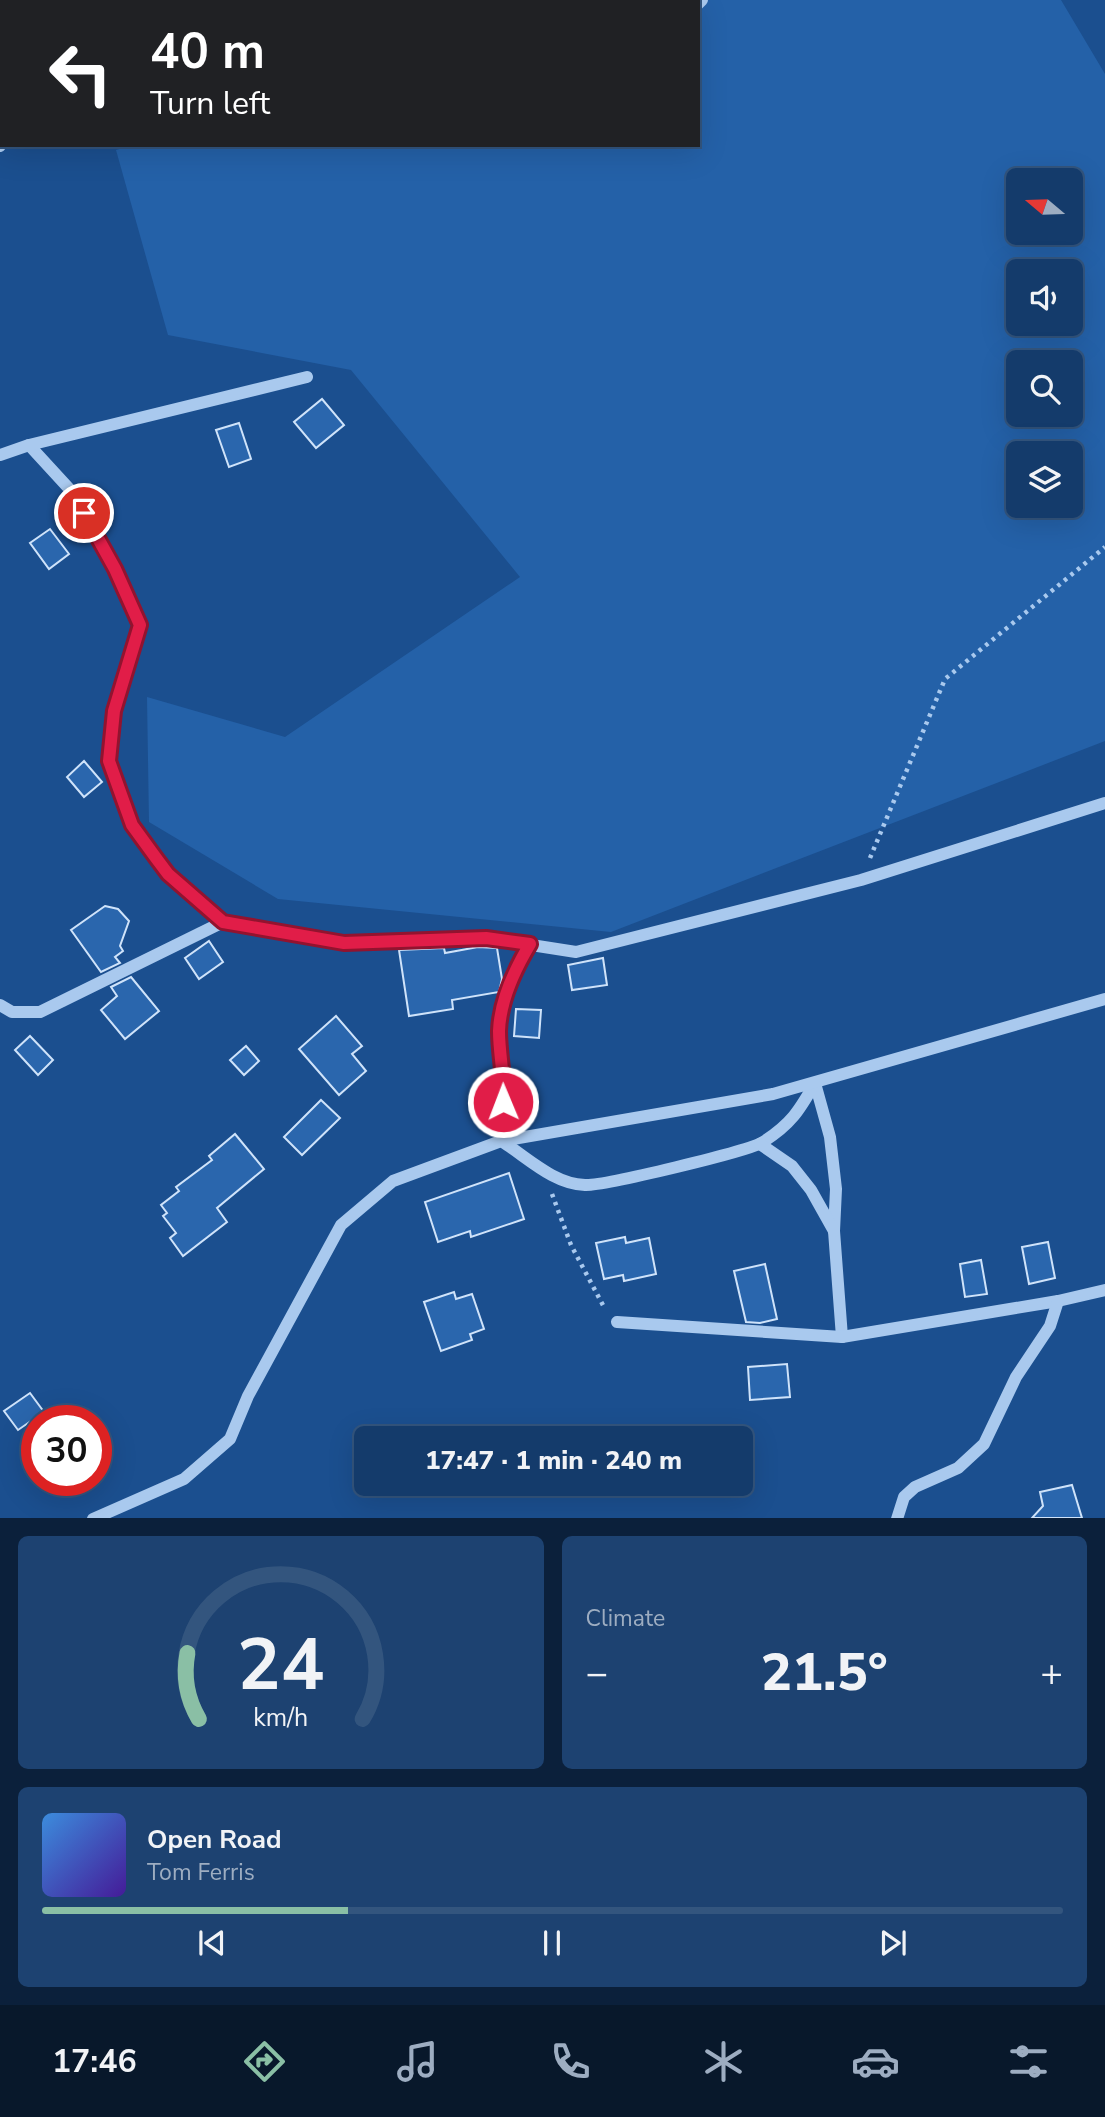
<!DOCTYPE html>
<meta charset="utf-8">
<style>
body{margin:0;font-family:"Nunito Sans",sans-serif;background:#1d4271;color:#f1f3f6;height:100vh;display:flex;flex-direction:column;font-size:26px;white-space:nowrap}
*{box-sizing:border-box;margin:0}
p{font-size:23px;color:#9dadc1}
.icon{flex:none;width:38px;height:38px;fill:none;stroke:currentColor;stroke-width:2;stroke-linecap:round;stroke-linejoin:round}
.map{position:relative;height:1518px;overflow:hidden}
.panel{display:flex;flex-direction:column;gap:18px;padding:18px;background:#0b203b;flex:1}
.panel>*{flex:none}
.hud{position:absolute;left:0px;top:0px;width:700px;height:147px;box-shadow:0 7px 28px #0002,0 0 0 2px #33557e;background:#202124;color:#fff;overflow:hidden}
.needle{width:46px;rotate:289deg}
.buttons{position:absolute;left:1006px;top:168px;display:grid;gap:14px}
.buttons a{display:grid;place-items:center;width:77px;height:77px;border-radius:10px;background:#143b6b;box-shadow:0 7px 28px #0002,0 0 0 2px #33557e;font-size:35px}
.speed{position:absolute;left:21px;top:1405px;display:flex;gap:14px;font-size:35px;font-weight:700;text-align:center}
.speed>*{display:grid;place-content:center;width:91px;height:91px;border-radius:50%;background:#143b6b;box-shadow:0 7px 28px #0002,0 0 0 2px #33557e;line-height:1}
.speed .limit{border:10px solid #d22;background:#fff;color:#111}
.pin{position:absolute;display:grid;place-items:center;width:60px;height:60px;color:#fff;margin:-30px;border:4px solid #fff;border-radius:50%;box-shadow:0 2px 7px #0007}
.me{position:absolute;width:77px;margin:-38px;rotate:359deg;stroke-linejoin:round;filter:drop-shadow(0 0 5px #0008)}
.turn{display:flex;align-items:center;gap:24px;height:147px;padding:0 35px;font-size:32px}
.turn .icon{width:91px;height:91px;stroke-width:2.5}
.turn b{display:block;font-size:49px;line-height:60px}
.big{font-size:52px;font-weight:800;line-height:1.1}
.panel .tile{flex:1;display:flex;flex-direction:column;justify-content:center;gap:10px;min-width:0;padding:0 24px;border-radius:10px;background:#1d4271}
.panel .dial{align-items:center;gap:0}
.dial svg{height:182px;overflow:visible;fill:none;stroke:#33557e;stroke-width:7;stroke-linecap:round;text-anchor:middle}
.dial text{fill:#f1f3f6;stroke:none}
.song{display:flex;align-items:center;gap:21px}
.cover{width:84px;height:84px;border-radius:10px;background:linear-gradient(135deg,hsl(210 70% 55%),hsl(260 70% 35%))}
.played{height:7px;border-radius:4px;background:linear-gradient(90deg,#8abfa5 30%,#33557e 30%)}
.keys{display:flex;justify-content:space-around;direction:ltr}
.heat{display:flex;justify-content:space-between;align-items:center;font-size:38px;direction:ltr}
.panel .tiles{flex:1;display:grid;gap:18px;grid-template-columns:1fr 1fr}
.tile:last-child{grid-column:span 2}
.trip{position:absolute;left:354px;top:1426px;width:399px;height:70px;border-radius:10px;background:#143b6b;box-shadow:0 7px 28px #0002,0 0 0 2px #33557e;font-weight:800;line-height:70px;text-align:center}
.menu{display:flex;height:112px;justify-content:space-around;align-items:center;background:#08182b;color:#9dadc1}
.menu .icon{width:49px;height:49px}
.menu .active{color:#8abfa5}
.menu b{font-size:32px;color:#f1f3f6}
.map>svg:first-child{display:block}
</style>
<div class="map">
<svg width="1105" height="1519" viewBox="0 0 1105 1519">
<rect width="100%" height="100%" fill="#1b4f8f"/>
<path fill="#2461a8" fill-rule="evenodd" d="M614 0H1061L1105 74V741L611 932 278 899 149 822 147 697 285 737 520 577 351 370 168 335 116 150 134 145H698V2ZM1018 180H1071V233H1018ZM1018 271H1071V324H1018ZM1018 362H1071V415H1018ZM1018 453H1071V506H1018Z"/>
<g fill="#2a66ad" stroke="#cfe3fa" stroke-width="2">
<path d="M322 399 344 425 316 448 294 422Z"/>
<path d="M239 423 251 459 229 467 216 430Z"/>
<path d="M50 529 69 554 49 569 30 543Z"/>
<path d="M84 761 102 782 84 797 67 777Z"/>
<path d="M105 906 118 909 129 921 120 946 123 951 115 957 120 963 101 972 71 930Z"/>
<path d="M209 941 223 962 199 979 185 958Z"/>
<path d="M478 947 497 948 502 979 499 992 452 1000 453 1009 409 1016 399 950 444 948 445 953Z"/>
<path d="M603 958 607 985 572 990 568 965Z"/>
<path d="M131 977 159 1011 125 1039 101 1010 117 996 111 987Z"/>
<path d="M516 1009 541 1010 539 1038 514 1036Z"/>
<path d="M336 1016 362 1046 352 1054 366 1071 339 1095 299 1049Z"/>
<path d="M30 1036 53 1060 38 1075 15 1050Z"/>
<path d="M246 1046 259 1061 244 1075 230 1060Z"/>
<path d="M321 1100 340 1118 302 1155 284 1137Z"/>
<path d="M235 1134 264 1169 217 1208 227 1222 183 1256 170 1238 176 1233 163 1216 167 1213 161 1205 179 1191 176 1187 212 1160 209 1156Z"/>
<path d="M509 1173 524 1219 471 1237 470 1231 438 1242 425 1202Z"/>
<path d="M625 1237 626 1243 649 1238 656 1274 624 1281 623 1275 604 1279 596 1243Z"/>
<path d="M1048 1242 1055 1278 1029 1284 1022 1247Z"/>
<path d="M981 1260 987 1294 965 1297 960 1264Z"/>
<path d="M765 1264 777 1319 760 1323 746 1322 734 1271Z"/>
<path d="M454 1292 456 1299 472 1294 484 1329 470 1334 472 1340 441 1351 424 1302Z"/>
<path d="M787 1364 790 1397 750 1400 748 1367Z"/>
<path d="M30 1393 44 1412 18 1430 4 1411Z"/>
<path d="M1072 1485 1082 1518H1032L1043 1506 1040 1492Z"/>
</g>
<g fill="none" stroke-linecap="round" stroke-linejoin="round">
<g stroke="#a9c9ee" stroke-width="4.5" stroke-dasharray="3.5 5" stroke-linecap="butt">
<path d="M870 858 945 679 1105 547"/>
<path d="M552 1194 571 1245 605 1309"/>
</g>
<g stroke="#a9c9ee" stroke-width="12">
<path d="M490 0 493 2"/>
<path d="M446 2 451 0"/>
<path d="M698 4 702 0"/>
<path d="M0 146 2 143"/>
<path d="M29 445 74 494 115 569 140 625 114 711 109 761 132 825 168 875 223 922"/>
<path d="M0 455 29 445 307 377"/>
<path d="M0 1005 12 1012H40L223 922 344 943 486 938 576 952 861 880 1105 803"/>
<path d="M815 1083 830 1137 836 1189 834 1231 842 1337"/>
<path d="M501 1141C527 1157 553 1184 585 1185 603 1186 750 1151 763 1142 791 1124 799 1111 815 1083"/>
<path d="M501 1141 505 1083 499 1030 513 972 530 944"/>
<path d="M760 1144 792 1166 811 1190 834 1231"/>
<path d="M617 1322 842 1337 1058 1301"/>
<path d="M93 1519 184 1479 230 1439 248 1396 341 1225 393 1181 501 1141 773 1094 1105 999"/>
<path d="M897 1519 904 1497 915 1487 958 1468 984 1444 1016 1377 1050 1326 1058 1301 1105 1290"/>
</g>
</g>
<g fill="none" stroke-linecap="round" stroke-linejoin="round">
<defs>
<path id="route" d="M84 513 115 569 140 625 114 711 109 761 132 825 156 858 168 874 223 922 344 943 486 938 530 944C515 969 500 1002 499 1031 499 1055 505 1078 503 1102"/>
</defs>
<use href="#route" stroke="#92132f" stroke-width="18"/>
<use href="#route" stroke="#e11d48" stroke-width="12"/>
</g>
</svg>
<div class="buttons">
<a><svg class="needle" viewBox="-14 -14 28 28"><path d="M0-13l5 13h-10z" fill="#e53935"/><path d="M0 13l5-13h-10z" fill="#9dadc1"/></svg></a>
<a><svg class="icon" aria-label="sound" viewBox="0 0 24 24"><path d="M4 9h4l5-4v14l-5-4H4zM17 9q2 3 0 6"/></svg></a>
<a><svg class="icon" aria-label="search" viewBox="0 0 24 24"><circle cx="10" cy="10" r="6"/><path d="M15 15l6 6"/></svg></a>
<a><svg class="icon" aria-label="layers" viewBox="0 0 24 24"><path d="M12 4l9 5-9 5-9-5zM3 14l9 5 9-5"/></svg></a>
</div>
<div class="speed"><div class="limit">30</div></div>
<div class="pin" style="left:84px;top:513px;background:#d93025"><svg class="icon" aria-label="arrive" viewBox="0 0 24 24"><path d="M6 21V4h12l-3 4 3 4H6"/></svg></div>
<svg class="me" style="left:503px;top:1102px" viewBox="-20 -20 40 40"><circle r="17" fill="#e11d48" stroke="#fff" stroke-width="3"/><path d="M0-11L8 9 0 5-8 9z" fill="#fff"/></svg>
<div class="trip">17:47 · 1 min · 240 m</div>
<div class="hud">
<div class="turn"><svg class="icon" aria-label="left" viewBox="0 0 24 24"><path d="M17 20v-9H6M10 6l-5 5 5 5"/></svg><div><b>40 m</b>Turn left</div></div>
</div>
</div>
<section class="panel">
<div class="tiles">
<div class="tile dial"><svg viewBox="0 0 100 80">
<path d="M14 69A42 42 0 1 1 86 69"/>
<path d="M14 69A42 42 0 0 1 9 40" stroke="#8abfa5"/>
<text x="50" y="56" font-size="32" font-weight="700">24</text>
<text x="50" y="72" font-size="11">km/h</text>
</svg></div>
<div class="tile"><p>Climate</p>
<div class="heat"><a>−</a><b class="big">21.5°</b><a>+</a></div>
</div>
<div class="tile">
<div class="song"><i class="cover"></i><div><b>Open Road</b><p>Tom Ferris</p></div></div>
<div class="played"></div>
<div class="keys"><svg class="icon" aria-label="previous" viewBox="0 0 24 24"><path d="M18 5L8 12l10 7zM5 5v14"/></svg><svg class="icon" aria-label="pause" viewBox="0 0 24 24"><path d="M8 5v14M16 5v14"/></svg><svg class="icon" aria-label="next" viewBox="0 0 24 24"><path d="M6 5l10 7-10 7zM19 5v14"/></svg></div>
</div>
</div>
</section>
<nav class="menu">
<b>17:46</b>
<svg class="icon active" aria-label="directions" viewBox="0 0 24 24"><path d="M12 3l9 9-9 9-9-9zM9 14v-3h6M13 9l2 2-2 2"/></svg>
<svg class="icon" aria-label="music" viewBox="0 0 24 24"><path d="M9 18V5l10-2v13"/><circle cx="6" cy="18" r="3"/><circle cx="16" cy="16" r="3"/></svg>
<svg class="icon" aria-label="phone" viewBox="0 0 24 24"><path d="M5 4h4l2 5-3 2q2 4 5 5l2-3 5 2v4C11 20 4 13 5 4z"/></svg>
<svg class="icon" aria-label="climate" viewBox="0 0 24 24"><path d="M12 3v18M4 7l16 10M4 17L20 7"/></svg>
<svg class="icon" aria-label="car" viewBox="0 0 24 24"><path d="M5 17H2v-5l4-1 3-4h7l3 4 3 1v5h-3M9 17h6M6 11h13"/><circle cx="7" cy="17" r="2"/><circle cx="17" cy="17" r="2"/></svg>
<svg class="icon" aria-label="filters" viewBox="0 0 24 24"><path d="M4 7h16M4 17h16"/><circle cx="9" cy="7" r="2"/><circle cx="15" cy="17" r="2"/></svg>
</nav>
